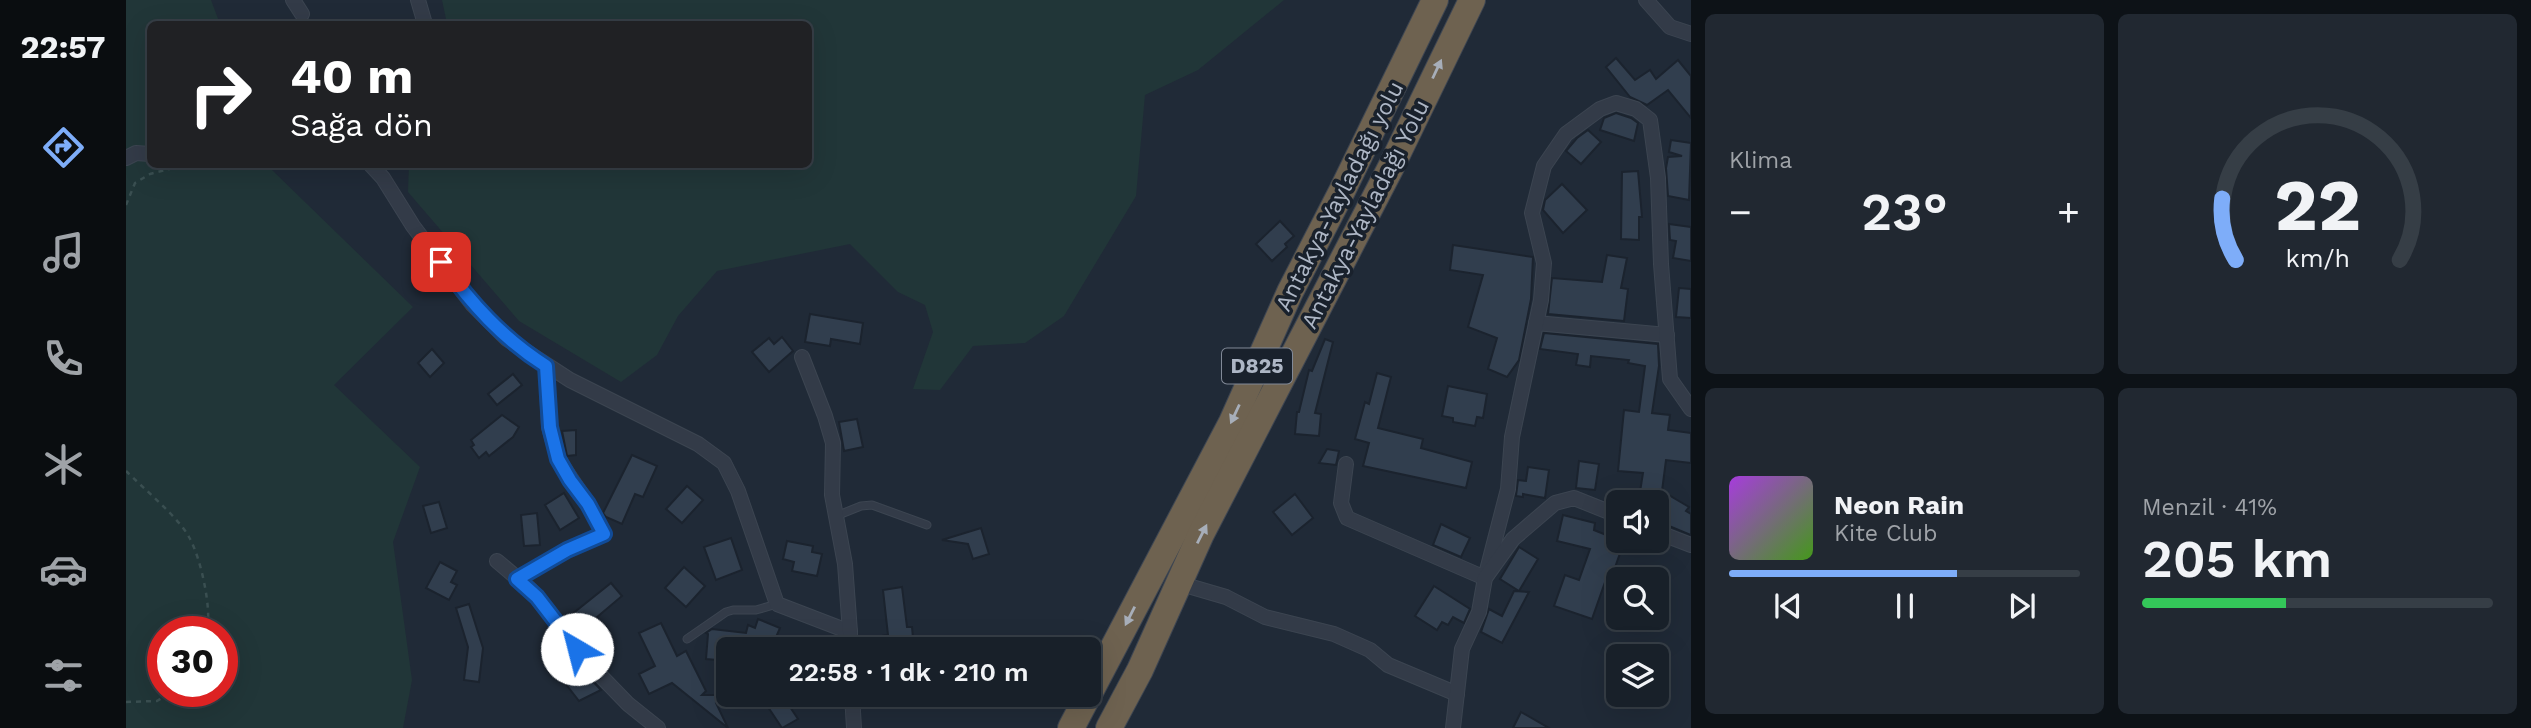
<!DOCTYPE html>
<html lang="tr">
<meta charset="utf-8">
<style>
body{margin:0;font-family:"Work Sans",sans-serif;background:#212831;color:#f1f3f6;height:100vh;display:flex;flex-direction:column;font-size:26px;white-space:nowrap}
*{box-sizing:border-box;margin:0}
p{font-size:23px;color:#9fa3a8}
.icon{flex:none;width:38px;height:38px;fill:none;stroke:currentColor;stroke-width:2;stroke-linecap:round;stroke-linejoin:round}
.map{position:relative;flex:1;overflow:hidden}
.details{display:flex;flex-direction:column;gap:14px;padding:14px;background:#0d1217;width:840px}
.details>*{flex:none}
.guide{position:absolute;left:21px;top:21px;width:665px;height:147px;border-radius:10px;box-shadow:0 7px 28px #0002,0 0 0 2px #363e46;background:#202124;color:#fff;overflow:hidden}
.buttons{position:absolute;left:1480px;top:490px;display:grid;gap:14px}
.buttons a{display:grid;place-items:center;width:63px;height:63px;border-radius:10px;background:#182029;box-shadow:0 7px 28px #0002,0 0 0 2px #363e46;font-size:35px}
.speed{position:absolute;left:21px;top:616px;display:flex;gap:14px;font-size:35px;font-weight:700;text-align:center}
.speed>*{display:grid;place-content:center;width:91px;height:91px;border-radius:50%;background:#182029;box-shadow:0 7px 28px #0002,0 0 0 2px #363e46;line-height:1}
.speed .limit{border:10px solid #d22;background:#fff;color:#111}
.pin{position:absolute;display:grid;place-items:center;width:60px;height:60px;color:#fff;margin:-30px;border-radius:14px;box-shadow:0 4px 10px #0006}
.me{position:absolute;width:77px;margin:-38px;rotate:323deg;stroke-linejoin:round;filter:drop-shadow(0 0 5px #0008)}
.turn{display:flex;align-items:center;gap:24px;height:147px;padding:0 28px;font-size:32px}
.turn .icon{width:91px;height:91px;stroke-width:2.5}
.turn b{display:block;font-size:49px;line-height:60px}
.big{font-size:52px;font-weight:600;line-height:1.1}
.details .widget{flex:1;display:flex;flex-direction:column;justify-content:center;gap:10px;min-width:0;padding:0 24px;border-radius:10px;background:#212831}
.details .dial{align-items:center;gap:0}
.dial svg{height:182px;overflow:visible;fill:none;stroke:#363e46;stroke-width:7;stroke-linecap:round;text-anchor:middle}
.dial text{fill:#f1f3f6;stroke:none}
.song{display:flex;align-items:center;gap:21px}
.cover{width:84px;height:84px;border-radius:10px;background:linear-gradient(135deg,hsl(280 70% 55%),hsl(100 70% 35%))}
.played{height:7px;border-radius:4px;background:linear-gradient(90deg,#7eadf9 65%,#363e46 65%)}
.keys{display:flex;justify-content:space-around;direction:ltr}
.heat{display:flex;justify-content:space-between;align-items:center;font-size:38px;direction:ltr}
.charge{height:10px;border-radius:5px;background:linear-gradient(90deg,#34c759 41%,#363e46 0)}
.details .tiles{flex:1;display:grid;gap:14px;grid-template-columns:repeat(2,1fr)}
.trip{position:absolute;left:590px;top:637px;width:385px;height:70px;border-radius:10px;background:#182029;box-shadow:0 7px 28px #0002,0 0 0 2px #363e46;font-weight:600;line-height:70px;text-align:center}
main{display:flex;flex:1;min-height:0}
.tab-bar{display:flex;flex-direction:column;width:126px;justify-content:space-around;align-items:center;background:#0a0d10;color:#9fa3a8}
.tab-bar .icon{width:49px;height:49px}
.tab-bar .on{color:#7eadf9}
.tab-bar b{font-size:32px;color:#f1f3f6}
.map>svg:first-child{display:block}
</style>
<main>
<nav class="tab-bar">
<b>22:57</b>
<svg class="icon on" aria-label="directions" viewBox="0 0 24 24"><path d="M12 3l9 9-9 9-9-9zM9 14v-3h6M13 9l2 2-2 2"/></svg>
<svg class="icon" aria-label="music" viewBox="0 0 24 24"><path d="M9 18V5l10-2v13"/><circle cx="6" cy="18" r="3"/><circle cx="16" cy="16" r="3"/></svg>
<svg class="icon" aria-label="phone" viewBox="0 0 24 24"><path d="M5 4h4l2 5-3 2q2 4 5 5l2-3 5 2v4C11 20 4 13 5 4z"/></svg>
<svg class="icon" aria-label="climate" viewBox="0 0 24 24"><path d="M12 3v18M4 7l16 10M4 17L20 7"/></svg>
<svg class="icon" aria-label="car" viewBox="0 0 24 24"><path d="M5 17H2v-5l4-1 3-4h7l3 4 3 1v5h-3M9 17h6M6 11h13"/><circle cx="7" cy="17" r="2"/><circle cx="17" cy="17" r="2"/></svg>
<svg class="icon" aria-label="filters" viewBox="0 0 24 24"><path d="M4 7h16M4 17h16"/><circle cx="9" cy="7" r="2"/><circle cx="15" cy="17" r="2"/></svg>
</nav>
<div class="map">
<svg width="1565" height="728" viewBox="0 0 1565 728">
<rect width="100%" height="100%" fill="#202a37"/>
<g fill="#213638" fill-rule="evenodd">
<path d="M0 0H85L94 24H24V164L144 165 146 170 287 307 208 385 294 467 267 542 286 680 277 728H0ZM37 632H96V691H37Z"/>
<path d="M316 0H1158L1072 70 1019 95 1010 196 938 316 899 343 847 346 814 390 787 389 807 332 799 305 772 292 724 244 591 271 552 316 531 355 495 382 393 321 282 192 283 165 682 164V24H321Z"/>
</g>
<g fill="#313e4e" stroke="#1b232e" stroke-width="2">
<path d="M1490 58 1509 80 1524 70 1530 79 1552 60 1565 76V118L1542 90 1521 105 1504 97 1480 67Z"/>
<path d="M1490 113 1505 118 1512 123 1508 141 1474 130 1478 118Z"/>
<path d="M1462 130 1475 142 1455 164 1440 151 1451 138Z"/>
<path d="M1545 140 1565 143 1563 200 1542 196 1540 168 1542 157 1556 156 1543 152Z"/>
<path d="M1512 171 1516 217H1513V240L1495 239 1496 172Z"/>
<path d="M1436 184 1461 210 1437 233 1417 210 1419 200Z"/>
<path d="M1154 221 1168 236 1159 244 1161 247 1146 261 1130 244Z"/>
<path d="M1543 224 1565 227V261L1547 258 1550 241 1544 240Z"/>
<path d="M1327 245 1407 257 1405 299 1393 360 1381 377 1362 369 1371 338 1342 327 1357 275 1324 270Z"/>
<path d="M1481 255 1501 258 1495 288 1502 289 1498 321 1422 314 1426 278 1476 282Z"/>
<path d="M1553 288 1565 289V318L1550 317Z"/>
<path d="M684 314 737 323 734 344 705 339 704 346 679 342Z"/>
<path d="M1418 333 1532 344 1533 366 1526 413 1544 415 1542 430 1565 433V463L1540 460 1536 491 1563 507 1560 511 1565 514V535L1531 521V501L1513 498 1517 473 1492 471 1498 410 1513 412 1519 366 1502 363 1503 360 1465 356 1464 367 1450 365 1452 354 1414 349Z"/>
<path d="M656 337 667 351 643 372 626 352 643 338 648 344Z"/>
<path d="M1199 339 1207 342 1189 413 1195 414 1193 436 1169 434 1171 412H1173L1183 370 1186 371Z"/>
<path d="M306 349 318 363 304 377 292 363Z"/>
<path d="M1251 373 1265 377 1252 428 1297 439 1295 448 1346 462 1340 488 1237 466 1243 443 1229 439 1239 402 1243 404Z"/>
<path d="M387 374 396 385 371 405 362 394Z"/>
<path d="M1322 386 1361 394 1357 418 1351 417 1349 426 1327 422V418L1316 416Z"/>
<path d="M376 415 393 427 387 437 363 456 360 452 353 458 345 447 348 445 345 440Z"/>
<path d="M731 419 737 447 718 451 713 422Z"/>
<path d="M450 430V455L441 456 436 431Z"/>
<path d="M1201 449 1213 451 1210 465 1193 463Z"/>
<path d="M506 455 531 466 517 497 509 494 496 524 480 517 477 513Z"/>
<path d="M1453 461 1473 464 1469 490 1450 488Z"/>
<path d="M1402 467 1423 470 1419 498 1397 494V497L1390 496 1392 480 1400 481Z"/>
<path d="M561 486 577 500 556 523 540 509Z"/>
<path d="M438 493 453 518 434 530 419 505Z"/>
<path d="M1169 494 1187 518 1166 535 1147 512Z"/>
<path d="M313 502 321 528 305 533 297 506Z"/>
<path d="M411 513 414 545 398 546 395 515Z"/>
<path d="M1437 515 1469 523 1468 530 1498 542 1487 573 1483 571 1466 619 1428 606 1439 575 1453 580 1464 549 1431 541Z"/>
<path d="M1315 524 1344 538 1335 557 1307 545Z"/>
<path d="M855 528 863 554 847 559 842 544 816 540Z"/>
<path d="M605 538 616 570 590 580 578 547Z"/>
<path d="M661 541 687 546 686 552 696 554 691 576 666 571 668 562 657 559Z"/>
<path d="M1393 547 1412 559 1393 591 1374 579Z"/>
<path d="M314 562 331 571 325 582 331 585 323 600 300 588Z"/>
<path d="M558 567 579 586 560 607 539 588Z"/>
<path d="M485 583 496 596 470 618 472 621 459 632 445 615Z"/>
<path d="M1308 586 1344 609 1338 623 1327 617 1322 625 1316 622 1311 630 1289 616Z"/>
<path d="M776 587 781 627H786L788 649H757L755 636 762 635 757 590Z"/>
<path d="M1388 591 1403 592 1376 643 1355 632 1363 609 1376 616Z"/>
<path d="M343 604 357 648 353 682 338 680 342 647 330 608Z"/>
<path d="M632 619 654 628 645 649H620L606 643 605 649H602V661L580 659 582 634 580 633 586 629 620 633 622 625 629 628Z"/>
<path d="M535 623 551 656 560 651 580 691 576 695H597L590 703 602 728 546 683 523 694 513 674 529 666 513 633Z"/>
<path d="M459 673 475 690 453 701 439 683Z"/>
<path d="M634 695H656L672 719 656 728Z"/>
<path d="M1395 712 1423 728H1387Z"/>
</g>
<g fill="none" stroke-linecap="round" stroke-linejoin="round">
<defs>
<g id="lane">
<path d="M710 516 735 506 746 505 801 525"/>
<path d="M561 639 600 612 607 610H630L651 604"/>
</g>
<g id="street">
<path d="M167 0 176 14"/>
<path d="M292 0 299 24"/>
<path d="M1520 0 1544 27 1565 34"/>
<path d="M0 158 10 153 24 154"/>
<path d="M244 164 257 178 287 226 346 304 381 339 444 380 572 444 598 463 612 491 651 604 724 632V649"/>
<path d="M1410 323 1541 335"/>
<path d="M676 357 699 416 707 443 706 495 719 564 724 632"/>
<path d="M1220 464 1215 503 1221 518 1359 578 1382 489 1386 437 1415 300 1418 263 1406 213 1418 166 1440 134 1474 109 1490 103 1510 109 1524 120 1532 178 1535 264 1544 379 1565 409"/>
<path d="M1531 532 1565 545"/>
<path d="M371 561 404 589 471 672 502 704 532 728"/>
<path d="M391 579 441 550 478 534 462 504 432 459 423 427 420 366"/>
<path d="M1052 583 1100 597 1139 617 1208 634 1244 650 1262 665 1331 694"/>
<path d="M726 695 728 728"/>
<path d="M1327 728 1336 649 1353 612 1359 578 1387 539 1429 503 1448 498 1493 516"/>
</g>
<g id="highway">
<path d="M945 728 1106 422 1164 292 1216 191 1309 0"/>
<path d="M983 728 1014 670 1075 534 1265 167 1346 0"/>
</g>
</defs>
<use href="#lane" stroke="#3c4551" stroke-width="9"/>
<use href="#street" stroke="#3c4551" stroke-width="16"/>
<use href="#highway" stroke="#3e4652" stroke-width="28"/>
<g stroke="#3a4f51" stroke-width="2.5" stroke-dasharray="5 5" stroke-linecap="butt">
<path d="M0 205 9 183 24 174 63 164"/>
<path d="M0 471C17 488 53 518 63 537 75 558 86 609 81 632"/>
<path d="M0 702 31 701 47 691"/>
</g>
<use href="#lane" stroke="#333b48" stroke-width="7"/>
<use href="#street" stroke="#333b48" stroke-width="14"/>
<use href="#highway" stroke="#6e6250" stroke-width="26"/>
</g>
<defs><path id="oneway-solid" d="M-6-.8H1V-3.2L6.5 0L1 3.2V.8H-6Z" transform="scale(1.75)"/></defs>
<g fill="#a7aeb9">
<use href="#oneway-solid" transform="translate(1311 69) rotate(-65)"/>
<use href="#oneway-solid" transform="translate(1109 414) rotate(115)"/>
<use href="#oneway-solid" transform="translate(1076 534) rotate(-63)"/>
<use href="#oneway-solid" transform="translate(1004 616) rotate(117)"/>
</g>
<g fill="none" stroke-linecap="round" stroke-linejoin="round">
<defs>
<path id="route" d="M315 262C346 304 376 338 420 366L424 427 432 459 444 480 462 504 478 534 441 550 391 579 411 597 451 649"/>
</defs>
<use href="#route" stroke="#114b97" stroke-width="18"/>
<use href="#route" stroke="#1a73e8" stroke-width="12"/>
</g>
<g text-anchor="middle" stroke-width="7" stroke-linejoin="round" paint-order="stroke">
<rect fill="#19212c" stroke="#818997" stroke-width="2" x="1096" y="348.5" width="70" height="35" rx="5"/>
<g font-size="21" font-weight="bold" fill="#adb6c5">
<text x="1131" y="373">D825</text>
</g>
<g font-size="23" fill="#adb6c5" stroke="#19212c">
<text transform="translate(1213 196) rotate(-63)" y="8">Antakya-Yayladağı yolu</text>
<text transform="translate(1239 214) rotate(-63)" y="8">Antakya-Yayladağı Yolu</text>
</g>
</g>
</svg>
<div class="buttons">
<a><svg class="icon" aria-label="sound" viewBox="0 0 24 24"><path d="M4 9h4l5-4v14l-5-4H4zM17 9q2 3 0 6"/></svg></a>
<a><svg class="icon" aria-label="search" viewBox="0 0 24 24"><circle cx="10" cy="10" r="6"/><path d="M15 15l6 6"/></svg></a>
<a><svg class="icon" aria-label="layers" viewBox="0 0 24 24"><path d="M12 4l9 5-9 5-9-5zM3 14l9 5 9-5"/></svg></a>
</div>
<div class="speed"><div class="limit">30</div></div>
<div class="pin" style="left:315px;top:262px;background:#d93025"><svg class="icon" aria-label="arrive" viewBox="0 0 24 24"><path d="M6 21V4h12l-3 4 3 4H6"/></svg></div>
<svg class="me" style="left:451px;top:649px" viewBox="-20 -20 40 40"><circle r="19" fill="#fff"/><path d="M0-13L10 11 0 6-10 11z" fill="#1a73e8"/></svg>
<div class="trip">22:58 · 1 dk · 210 m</div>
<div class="guide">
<div class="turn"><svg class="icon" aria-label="right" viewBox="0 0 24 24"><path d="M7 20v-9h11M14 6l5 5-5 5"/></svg><div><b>40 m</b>Sağa dön</div></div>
</div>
</div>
<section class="details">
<div class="tiles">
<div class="widget"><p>Klima</p>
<div class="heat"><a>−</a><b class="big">23°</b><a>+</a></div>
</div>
<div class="widget dial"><svg viewBox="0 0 100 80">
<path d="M14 69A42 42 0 1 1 86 69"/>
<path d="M14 69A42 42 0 0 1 8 42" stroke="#7eadf9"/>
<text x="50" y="56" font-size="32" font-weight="700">22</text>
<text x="50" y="72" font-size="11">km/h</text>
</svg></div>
<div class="widget">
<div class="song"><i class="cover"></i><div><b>Neon Rain</b><p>Kite Club</p></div></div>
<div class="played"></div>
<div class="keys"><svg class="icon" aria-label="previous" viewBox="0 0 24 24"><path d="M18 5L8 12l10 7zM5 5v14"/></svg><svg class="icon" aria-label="pause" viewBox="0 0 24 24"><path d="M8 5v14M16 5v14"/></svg><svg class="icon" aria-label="next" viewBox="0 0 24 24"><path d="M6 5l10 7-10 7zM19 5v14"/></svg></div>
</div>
<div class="widget"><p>Menzil · 41%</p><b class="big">205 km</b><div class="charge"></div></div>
</div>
</section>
</main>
